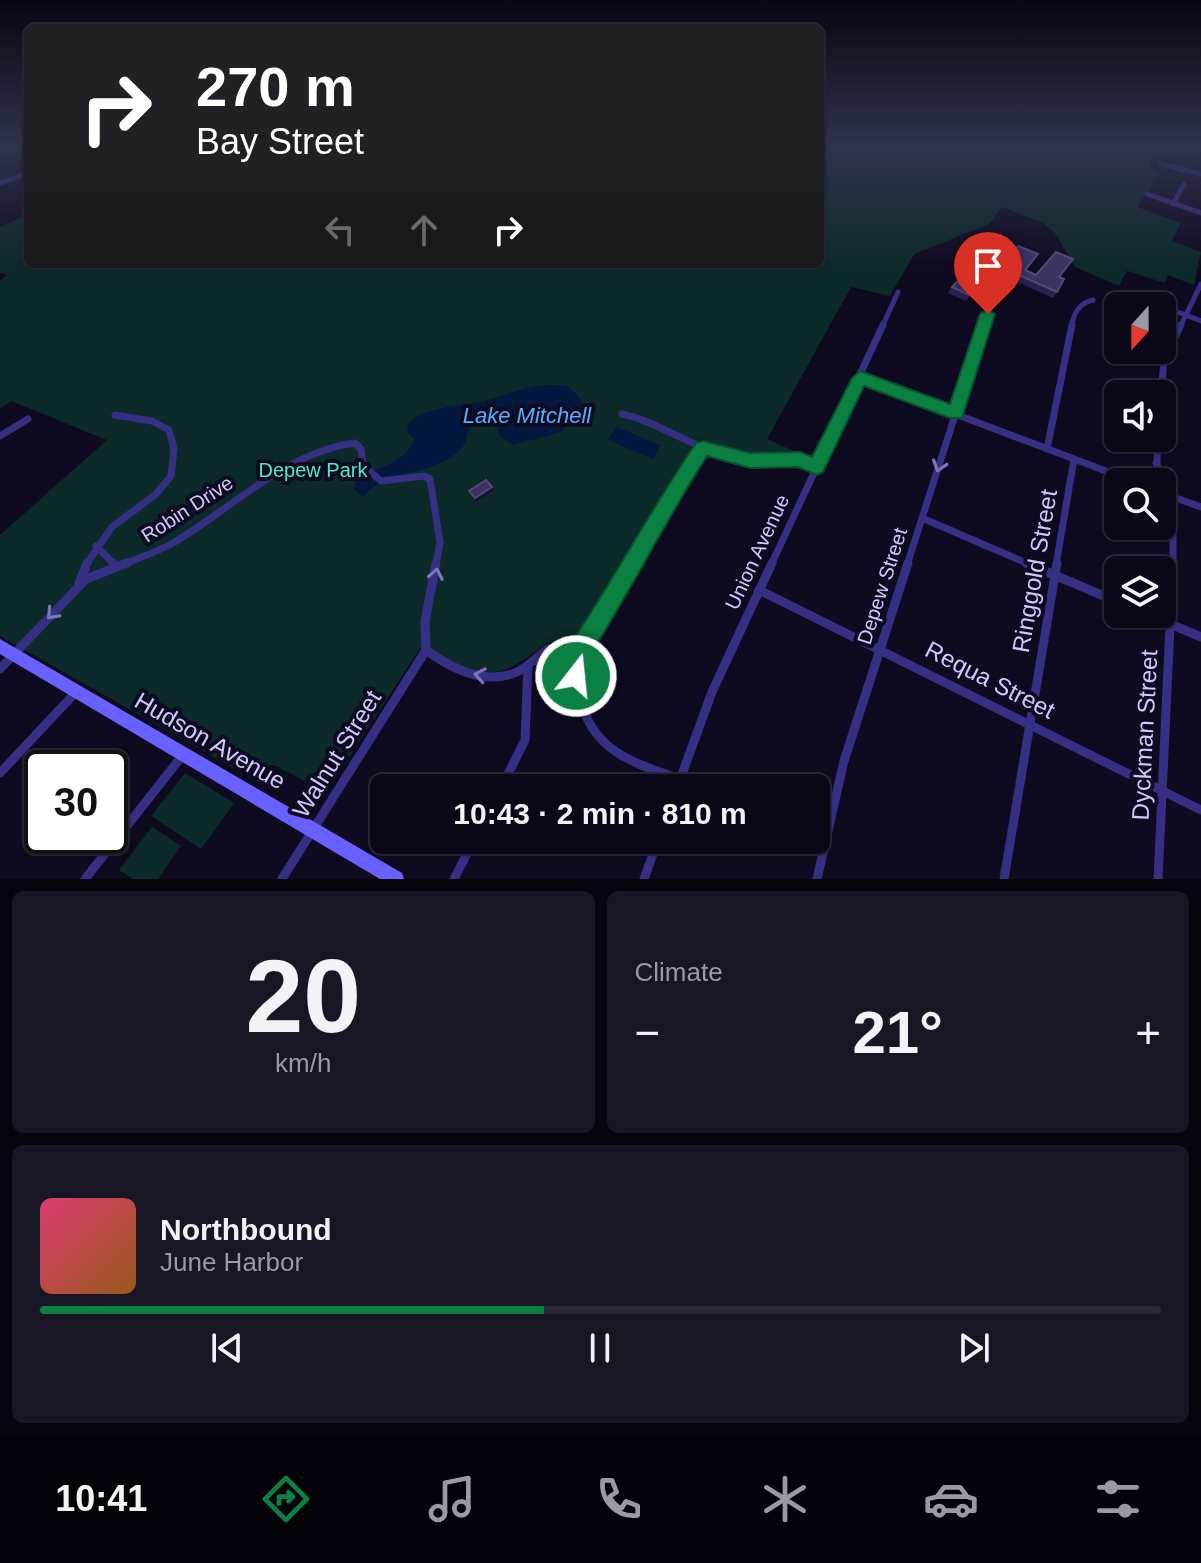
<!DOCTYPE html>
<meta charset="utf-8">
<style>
body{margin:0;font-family:Arial,sans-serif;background:#181625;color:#f1f3f6;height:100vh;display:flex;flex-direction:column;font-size:30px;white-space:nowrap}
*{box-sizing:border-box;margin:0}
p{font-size:26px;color:#999aa2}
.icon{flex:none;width:44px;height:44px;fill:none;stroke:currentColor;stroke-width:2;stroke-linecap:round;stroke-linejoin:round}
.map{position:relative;height:879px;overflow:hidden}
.drawer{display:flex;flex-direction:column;gap:12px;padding:12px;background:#06040d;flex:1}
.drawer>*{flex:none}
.top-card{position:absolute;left:24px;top:24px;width:800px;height:244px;border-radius:12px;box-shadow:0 2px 6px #0004,0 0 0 2px #2a2937;background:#202124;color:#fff;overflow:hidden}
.needle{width:52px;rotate:201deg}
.tools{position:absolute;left:1104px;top:292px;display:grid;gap:16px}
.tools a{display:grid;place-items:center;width:72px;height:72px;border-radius:12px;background:#0a0818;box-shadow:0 2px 6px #0004,0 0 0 2px #2a2937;font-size:40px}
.speed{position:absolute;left:24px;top:750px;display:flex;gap:16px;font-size:40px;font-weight:700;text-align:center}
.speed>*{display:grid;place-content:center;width:104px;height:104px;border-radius:50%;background:#0a0818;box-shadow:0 2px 6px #0004,0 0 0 2px #2a2937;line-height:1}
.speed .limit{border:4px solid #111;border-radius:12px;background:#fff;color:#111}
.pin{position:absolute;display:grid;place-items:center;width:68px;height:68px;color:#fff;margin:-82px -34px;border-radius:50% 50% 50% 0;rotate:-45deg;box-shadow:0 0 8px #0007}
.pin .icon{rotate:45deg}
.me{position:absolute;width:88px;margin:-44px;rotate:16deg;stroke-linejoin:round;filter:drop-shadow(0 0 6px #0008)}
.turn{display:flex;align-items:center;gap:28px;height:168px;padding:0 40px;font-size:36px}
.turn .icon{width:104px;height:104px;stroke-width:2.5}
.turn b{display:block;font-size:56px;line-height:68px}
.lanes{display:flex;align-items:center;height:76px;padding:0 40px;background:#0003;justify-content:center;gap:40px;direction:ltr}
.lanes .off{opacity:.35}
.big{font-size:60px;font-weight:700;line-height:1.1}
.drawer .tile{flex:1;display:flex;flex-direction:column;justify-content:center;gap:12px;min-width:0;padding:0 28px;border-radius:12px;background:#181625}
.drawer .dial{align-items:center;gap:0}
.dial b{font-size:104px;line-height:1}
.song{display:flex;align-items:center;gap:24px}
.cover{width:96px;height:96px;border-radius:12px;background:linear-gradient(135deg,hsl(340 70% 55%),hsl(30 70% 35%))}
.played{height:8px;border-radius:4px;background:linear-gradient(90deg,#0b8043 45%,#2a2937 45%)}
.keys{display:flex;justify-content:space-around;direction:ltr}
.heat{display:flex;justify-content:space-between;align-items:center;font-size:44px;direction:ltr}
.drawer .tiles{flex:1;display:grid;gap:12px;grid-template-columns:1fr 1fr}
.tile:last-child{grid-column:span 2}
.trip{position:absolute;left:370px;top:774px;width:460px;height:80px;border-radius:12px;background:#0a0818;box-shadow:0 2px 6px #0004,0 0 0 2px #2a2937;font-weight:700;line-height:80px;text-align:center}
.tab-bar{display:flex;height:128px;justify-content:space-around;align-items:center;background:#04030a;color:#999aa2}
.tab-bar .icon{width:56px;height:56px}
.tab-bar .active{color:#0b8043}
.tab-bar b{font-size:36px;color:#f1f3f6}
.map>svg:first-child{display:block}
</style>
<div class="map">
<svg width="1201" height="879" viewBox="0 0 1201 879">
<rect width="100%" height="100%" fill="#0e0a20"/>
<g fill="#0d2a2a">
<path d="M820 147H1153L1150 170 1160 173 1137 207 1181 223 1172 241 1201 252 1194 285 1168 275 1165 283 1127 271 1119 286 1075 267 1055 233 1043 223 1002 207 989 224 914 254 890 296 851 287 767 439 803 455 742 454 700 439 575 647 547 643C490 688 483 675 421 647L326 792 274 765 265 767 256 781 0 636V535L107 440 11 401 0 409V280L7 275 0 273V227L28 214V264H820Z"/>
<path d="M185 773 234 803 201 849 151 816Z"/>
<path d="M152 827 181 846 158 879H133L119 870Z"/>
</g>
<g fill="#04183f">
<path d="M569 387 580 398 582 409 561 432 513 445 499 435 497 422 472 425C464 434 468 445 458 452 425 480 391 464 363 497L354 489 357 474C381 469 403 462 415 440L407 432 408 424C426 406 460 406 484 401 514 394 534 380 569 387Z"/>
<path d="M616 427 661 445 653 459 608 440Z"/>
</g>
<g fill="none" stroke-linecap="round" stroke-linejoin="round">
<g stroke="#363084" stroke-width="5">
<path d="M1190 147 1201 149"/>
<path d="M1161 164 1201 174"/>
<path d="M0 183 28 173"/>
<path d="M1147 194 1201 213"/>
<path d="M1173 204 1184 184"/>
<path d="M1128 295 1161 306"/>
<path d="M1162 306 1201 321"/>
<path d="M882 327 898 292"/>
<path d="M983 327 990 306"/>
<path d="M1071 327C1074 313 1079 303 1093 300"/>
<path d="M1180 327 1201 284"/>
</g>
<g stroke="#363084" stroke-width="7">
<path d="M860 378 1135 482"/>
<path d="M1161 394 1164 360 1181 325"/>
<path d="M622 414C659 422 689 446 725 455 756 463 787 454 817 467"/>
<path d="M0 436 28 419"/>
<path d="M1047 449 1072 325"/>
<path d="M1156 463 1173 497V565"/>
<path d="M1156 482 1158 438"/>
<path d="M1162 493 1201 507"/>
<path d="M922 518 1031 565"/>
<path d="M96 546 115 565"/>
<path d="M86 565 112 527 156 494 171 476 174 449 169 430 152 421 115 415"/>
<path d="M122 565C138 558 157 552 173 543 231 509 286 452 355 443L361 449 363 466 381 481 424 476 430 479 440 542 436 565"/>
<path d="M631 565 703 448"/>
<path d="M771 565 883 325"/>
<path d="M907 565 984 325"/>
<path d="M1056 565 1074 459"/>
</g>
<g stroke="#363084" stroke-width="9">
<path d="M113 563 115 565"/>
<path d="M436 563 425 622 426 650C452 669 485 686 517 672 528 667 538 656 548 649L565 652C575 669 577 686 582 705 596 753 637 764 680 779"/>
<path d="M1026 563 1118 602"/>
<path d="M79 583 87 563"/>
<path d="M759 590 1201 810"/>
<path d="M1147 614 1201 637"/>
<path d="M572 662 632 563"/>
<path d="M0 669 86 579 127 563"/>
<path d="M0 773 76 692"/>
<path d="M501 788 525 740 528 665"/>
<path d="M677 788 712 692 772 563"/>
<path d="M85 879 182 756"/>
<path d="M282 879 426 650"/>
<path d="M454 879 474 840"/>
<path d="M644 879 658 840"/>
<path d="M817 879 844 761 908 563"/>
<path d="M1004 879 1057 563"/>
<path d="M1158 879 1173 563"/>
</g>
<path fill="#6860ff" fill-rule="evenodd" d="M0 639 402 873 404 879H380L0 654Z"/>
</g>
<path fill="#2b2150" d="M987 250 1012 260 1014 258 1011 256 1014 250 1038 254 1026 270 1036 275 1059 277 1057 292 1053 298 990 270 966 301 948 293 952 287Z"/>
<path fill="#181035" d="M492 487 493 491 476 502 475 498Z"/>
<g fill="#3d3363" stroke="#544a7b" stroke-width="2">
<path d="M1018 246 1038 254 1025 270 1036 275 1056 252 1073 259 1059 277 1064 279 1057 292 994 264 969 295 952 287 987 250 1012 260 1019 252 1014 250Z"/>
<path d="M486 480 492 487 475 498 469 491Z"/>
</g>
<defs><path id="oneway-chevron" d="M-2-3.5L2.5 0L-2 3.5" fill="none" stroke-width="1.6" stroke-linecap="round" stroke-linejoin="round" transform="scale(2)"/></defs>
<g stroke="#7c75bb">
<use href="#oneway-chevron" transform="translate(939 466) rotate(108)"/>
<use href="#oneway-chevron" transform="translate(436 574) rotate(-79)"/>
<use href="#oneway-chevron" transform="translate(52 614) rotate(133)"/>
<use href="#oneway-chevron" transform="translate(480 675) rotate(-170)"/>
</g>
<linearGradient id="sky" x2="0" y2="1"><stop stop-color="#080612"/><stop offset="0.54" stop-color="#30334e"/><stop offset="1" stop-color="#30334e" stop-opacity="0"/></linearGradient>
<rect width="1201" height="270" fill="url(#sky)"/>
<path fill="#0b8043" stroke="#07532c" stroke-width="2" d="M988 309 995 314 962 418H950L864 386 823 472 817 475 798 467 750 468 707 456C663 524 628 597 584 664L587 676 584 684 576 688 568 684 560 662 564 654C611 585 649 512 696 443L703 441 750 453 800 452 812 457 852 378 860 371 950 404 980 314Z"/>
<g text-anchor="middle" stroke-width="8" stroke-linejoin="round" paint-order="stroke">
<g font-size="20" fill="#49ebc7" stroke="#0e0a20">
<text x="313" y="477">Depew Park</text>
</g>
<g font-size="20" fill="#d1c9ff" stroke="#0e0a20">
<text transform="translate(187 509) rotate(-33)" y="7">Robin Drive</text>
<text transform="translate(757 552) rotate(-65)" y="7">Union Avenue</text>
<text transform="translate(882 586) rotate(-72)" y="7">Depew Street</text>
</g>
<g font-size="22" font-style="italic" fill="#57adff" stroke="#0e0a20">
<text x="527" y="423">Lake Mitchell</text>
</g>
<g font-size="24" fill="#d1c9ff" stroke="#0e0a20">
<text transform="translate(1035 571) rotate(-80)" y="8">Ringgold Street</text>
<text transform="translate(990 680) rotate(27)" y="8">Requa Street</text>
<text transform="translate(1145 735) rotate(-87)" y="8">Dyckman Street</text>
<text transform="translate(210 741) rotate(30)" y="8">Hudson Avenue</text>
<text transform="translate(337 754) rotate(-58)" y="8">Walnut Street</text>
</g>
</g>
</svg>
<div class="tools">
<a><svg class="needle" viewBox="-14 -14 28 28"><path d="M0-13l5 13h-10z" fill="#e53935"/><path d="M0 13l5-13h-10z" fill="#999aa2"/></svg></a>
<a><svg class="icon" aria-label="sound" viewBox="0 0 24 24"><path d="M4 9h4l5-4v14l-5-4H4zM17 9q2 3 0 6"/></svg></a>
<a><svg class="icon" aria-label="search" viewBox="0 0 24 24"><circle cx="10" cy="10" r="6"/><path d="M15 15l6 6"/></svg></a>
<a><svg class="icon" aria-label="layers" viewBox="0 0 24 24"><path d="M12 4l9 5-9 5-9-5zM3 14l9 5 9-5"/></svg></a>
</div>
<div class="speed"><div class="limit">30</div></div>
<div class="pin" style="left:988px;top:314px;background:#d93025"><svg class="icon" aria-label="arrive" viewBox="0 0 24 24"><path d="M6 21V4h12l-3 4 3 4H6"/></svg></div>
<svg class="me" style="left:576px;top:676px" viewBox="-20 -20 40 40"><circle r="17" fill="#0b8043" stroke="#fff" stroke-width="3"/><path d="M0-11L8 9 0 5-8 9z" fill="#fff"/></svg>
<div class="trip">10:43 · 2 min · 810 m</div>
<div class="top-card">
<div class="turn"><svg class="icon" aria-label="right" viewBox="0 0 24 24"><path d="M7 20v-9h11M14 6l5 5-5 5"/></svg><div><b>270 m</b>Bay Street</div></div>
<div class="lanes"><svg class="icon off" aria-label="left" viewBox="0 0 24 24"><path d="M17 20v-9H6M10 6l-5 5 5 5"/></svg><svg class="icon off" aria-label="ahead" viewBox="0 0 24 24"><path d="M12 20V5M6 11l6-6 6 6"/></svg><svg class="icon" aria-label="right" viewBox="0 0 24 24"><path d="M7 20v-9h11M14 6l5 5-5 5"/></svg></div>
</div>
</div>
<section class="drawer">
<div class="tiles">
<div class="tile dial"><b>20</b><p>km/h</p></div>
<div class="tile"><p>Climate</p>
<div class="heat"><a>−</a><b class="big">21°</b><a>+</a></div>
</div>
<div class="tile">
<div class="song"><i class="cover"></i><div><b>Northbound</b><p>June Harbor</p></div></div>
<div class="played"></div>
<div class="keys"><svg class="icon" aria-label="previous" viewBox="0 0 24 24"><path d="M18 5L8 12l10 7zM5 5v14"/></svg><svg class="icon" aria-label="pause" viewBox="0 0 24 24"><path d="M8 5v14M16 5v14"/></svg><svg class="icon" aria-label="next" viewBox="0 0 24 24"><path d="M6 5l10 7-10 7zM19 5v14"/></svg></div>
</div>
</div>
</section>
<nav class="tab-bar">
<b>10:41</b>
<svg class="icon active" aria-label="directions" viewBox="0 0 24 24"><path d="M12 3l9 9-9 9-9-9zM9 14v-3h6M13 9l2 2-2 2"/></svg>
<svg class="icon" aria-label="music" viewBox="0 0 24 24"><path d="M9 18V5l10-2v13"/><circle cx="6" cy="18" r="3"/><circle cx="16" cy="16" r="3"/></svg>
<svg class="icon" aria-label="phone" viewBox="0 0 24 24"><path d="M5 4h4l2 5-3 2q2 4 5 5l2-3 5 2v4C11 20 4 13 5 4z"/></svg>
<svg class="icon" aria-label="climate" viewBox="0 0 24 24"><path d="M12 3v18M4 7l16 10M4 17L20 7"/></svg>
<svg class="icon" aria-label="car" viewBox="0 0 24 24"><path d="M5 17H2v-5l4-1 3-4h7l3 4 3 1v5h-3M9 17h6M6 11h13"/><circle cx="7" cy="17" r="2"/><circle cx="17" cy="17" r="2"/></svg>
<svg class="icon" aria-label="filters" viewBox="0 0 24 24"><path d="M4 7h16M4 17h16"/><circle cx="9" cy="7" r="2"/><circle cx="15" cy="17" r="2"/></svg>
</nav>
